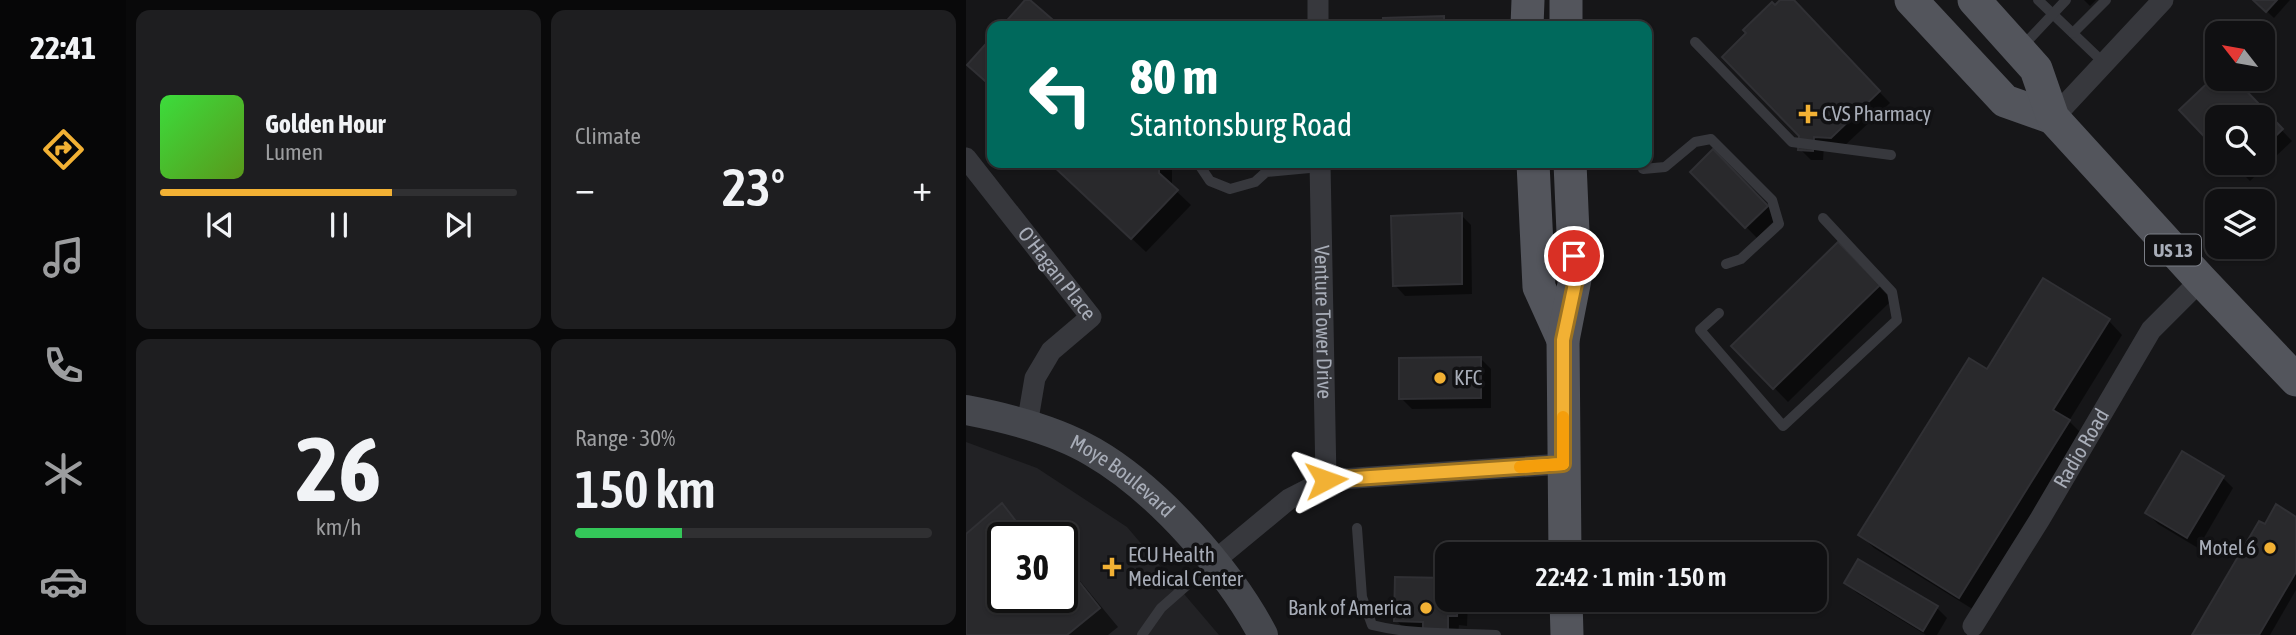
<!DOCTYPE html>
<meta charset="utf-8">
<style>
body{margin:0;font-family:"Asap Condensed",sans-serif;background:#1e1e20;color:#f1f3f6;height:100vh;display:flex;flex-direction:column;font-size:26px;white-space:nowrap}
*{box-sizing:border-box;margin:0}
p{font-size:23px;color:#9c9d9f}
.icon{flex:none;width:38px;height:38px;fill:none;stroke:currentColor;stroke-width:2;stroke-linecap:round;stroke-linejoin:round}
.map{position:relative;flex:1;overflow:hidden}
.sheet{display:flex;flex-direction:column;gap:10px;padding:10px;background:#09090a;width:840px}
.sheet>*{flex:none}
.top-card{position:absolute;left:21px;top:21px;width:665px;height:147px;border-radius:14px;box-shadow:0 2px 5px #0004,0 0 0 2px #303032;background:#00695c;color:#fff;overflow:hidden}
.needle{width:46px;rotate:301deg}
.buttons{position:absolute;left:1239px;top:21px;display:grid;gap:14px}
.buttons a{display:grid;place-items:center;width:70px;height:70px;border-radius:14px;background:#101012;box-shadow:0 2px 5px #0004,0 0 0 2px #303032;font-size:35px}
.speed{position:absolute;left:21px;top:522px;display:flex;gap:14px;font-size:35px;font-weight:700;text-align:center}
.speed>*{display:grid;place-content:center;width:91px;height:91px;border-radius:50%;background:#101012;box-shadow:0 2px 5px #0004,0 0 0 2px #303032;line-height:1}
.speed .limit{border:4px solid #111;border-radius:10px;background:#fff;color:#111}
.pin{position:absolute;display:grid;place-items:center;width:60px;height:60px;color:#fff;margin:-30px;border:4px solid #fff;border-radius:50%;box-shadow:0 2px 7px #0007}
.me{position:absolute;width:77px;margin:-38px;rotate:86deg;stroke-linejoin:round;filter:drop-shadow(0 0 5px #0008)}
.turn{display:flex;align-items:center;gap:24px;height:147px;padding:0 28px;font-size:32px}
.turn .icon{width:91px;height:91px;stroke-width:2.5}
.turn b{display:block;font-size:49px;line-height:60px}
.big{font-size:52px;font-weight:600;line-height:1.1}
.sheet .tile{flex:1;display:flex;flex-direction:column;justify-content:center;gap:10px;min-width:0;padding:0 24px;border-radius:14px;background:#1e1e20}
.sheet .dial{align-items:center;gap:0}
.dial b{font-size:91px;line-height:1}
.song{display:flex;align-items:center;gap:21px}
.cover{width:84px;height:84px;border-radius:10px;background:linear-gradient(135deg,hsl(120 70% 55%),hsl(90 70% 35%))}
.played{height:7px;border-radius:4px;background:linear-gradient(90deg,#f2b134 65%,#303032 65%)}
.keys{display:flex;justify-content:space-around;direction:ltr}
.heat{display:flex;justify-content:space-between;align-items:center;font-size:38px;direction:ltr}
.charge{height:10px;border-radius:5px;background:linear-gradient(90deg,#34c759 30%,#303032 0)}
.sheet .tiles{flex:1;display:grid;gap:10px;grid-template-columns:repeat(2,1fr)}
.trip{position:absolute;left:469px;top:542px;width:392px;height:70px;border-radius:14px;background:#101012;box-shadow:0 2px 5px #0004,0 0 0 2px #303032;font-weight:600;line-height:70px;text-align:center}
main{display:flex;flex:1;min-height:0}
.dock{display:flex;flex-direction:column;width:126px;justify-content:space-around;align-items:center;background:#060607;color:#9c9d9f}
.dock .icon{width:49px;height:49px}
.dock .on{color:#f2b134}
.dock b{font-size:32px;color:#f1f3f6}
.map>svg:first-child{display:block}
</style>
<main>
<nav class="dock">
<b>22:41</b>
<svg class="icon on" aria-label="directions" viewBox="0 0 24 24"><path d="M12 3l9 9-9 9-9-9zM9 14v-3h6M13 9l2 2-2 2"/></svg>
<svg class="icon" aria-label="music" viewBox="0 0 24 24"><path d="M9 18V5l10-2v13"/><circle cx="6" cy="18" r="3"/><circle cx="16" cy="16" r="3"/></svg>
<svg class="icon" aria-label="phone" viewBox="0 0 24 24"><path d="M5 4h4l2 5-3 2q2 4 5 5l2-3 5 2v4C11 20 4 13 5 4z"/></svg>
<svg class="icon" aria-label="climate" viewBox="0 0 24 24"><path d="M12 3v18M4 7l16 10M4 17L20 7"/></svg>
<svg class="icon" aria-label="car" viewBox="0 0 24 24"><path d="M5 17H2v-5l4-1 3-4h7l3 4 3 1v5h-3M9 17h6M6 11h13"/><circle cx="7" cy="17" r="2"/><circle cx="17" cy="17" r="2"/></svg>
</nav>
<section class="sheet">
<div class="tiles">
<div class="tile">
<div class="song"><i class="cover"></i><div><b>Golden Hour</b><p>Lumen</p></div></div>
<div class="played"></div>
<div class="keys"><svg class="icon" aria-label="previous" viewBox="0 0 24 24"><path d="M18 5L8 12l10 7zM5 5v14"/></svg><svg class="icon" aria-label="pause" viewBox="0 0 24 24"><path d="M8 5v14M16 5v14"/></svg><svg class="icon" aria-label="next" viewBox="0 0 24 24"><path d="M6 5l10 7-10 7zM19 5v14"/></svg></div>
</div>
<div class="tile"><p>Climate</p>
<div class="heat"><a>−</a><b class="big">23°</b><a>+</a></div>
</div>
<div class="tile dial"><b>26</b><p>km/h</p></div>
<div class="tile"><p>Range · 30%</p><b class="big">150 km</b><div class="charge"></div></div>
</div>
</section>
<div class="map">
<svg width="1330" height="635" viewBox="0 0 1330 635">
<rect width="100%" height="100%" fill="#161618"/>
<path fill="#222225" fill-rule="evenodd" d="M0 442 71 468 161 527 253 635H0ZM37 537H96V597H37Z"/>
<g fill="#0007">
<path d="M817 0H825L924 103 876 148 858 146 857 160H845L834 149 835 135 809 7Z"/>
<path d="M1118 0H1130L1124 6Z"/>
<path d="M1289 0H1324L1308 18Z"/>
<path d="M477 18 485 26H419L418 20Z"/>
<path d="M1251 77V79H1267L1326 141 1284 181 1266 163H1297V117H1251V147L1216 110Z"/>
<path d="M747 151 812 217 791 238 726 172Z"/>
<path d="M86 163H206V187L225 205 180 252Z"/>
<path d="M495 215 505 225 506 294 439 296 429 285Z"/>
<path d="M872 244 926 300 822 402 768 346Z"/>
<path d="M1143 321 1156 335 1103 421 1117 435 1008 610 908 548 894 535 1021 371Z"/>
<path d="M514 358 525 369V408L446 409 435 398Z"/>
<path d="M1257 478 1267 488 1232 548 1192 524 1181 513Z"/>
<path d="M35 506 64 537H37V597H96V559L152 627 142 635H0V536Z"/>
<path d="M1330 518V590L1304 635H1228L1299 526Z"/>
<path d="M430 579 481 580V600H502L501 626 493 625 492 635 440 631 430 620Z"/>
<path d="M880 583 971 608 981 618 971 635H960L891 593Z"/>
</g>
<g fill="#29292c" stroke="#303034" stroke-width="2">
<path d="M59 0H64L94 26H36Z"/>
<path d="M814 0H828L914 91 865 138 848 137 847 151 832 150 833 136 756 57 780 33 777 30 806 2 809 5Z"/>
<path d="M1287 0H1311L1300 12Z"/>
<path d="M478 16V26H417V18Z"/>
<path d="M26 37V87L1 65Z"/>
<path d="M1251 74V79H1269L1317 129 1297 148V117H1251V150L1213 110Z"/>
<path d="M747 149 802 206 779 228 724 172Z"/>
<path d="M84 163H193V173L212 190 165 239Z"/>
<path d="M1263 163H1281L1272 172Z"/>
<path d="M496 213V284L427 286 425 216Z"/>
<path d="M872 242 914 285 807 389 765 346Z"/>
<path d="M1077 278 1144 319 1087 410 1104 420 993 598 892 535 1003 358 1021 369Z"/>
<path d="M515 357V398L433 399V358Z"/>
<path d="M1216 451 1258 476 1221 538 1179 513Z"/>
<path d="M36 503 62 537H37V597H96V560L134 608 101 635H0V534Z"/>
<path d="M1310 504 1330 517V572L1293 635H1226L1293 521 1299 524Z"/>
<path d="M892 559 972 606 957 631 878 583Z"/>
<path d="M429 577 481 578V600H492L491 616H482V635H457V622L428 621Z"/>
</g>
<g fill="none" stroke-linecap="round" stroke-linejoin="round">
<g stroke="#37383d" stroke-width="10">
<path d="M1072 0 1138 63"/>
<path d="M1107 33 1140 0"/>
<path d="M729 42 826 142 925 155"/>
<path d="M1055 48 1100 0"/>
<path d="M232 163 244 181 264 189 289 182 300 172 354 167"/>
<path d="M677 169 699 167 729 142 745 139 806 200 813 224 775 259 760 264"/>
<path d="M753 313 734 330 817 426 931 320 926 292 857 218"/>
<path d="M391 528 396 597 406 625C447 635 488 633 530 635"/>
<path d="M176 635 195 608 245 564"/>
</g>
<g stroke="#37383d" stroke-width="21">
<path d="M352 0V26"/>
<path d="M1087 118 1197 0"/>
<path id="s1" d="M0 158 125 317 85 351 69 378 61 425"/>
<path id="s2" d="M354 163 360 480"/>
<path d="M247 562 323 499 360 480 597 464"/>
<path id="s3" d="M1007 626 1074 519 1185 330 1235 280"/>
</g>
<path stroke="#45474d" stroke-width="30" id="s4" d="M0 410C42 418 90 430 127 452 191 489 263 570 297 635"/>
<g stroke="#53555c" stroke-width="33">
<path d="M600 0V26"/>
<path d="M945 0 1039 101 1087 118"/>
<path d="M1008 0 1070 69 1087 118 1235 280 1330 380"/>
<path d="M561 26 562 0"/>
<path d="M567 163 573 287 597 340"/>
<path d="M599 555 597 340 609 279 604 163"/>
<path d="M600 600 601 635"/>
</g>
</g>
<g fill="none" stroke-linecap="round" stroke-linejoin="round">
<defs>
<path id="route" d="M360 480 597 464V340L610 279 608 256"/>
</defs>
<use href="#route" stroke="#9d7322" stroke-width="18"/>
<use href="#route" stroke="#f2b134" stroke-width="12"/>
<path stroke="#f59e0b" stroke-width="12" d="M554 467 597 464V417"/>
</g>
<g fill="#f2b134" stroke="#111113" stroke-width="2.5">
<path d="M838.5 103.5h7v7h7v7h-7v7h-7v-7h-7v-7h7z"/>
<circle cx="474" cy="378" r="7"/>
<circle cx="1304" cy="548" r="7"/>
<path d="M142.5 556.5h7v7h7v7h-7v7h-7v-7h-7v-7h7z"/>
<circle cx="460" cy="608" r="7"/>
</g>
<g text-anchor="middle" stroke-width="7" stroke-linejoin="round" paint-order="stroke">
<rect fill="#111113" stroke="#7b7e86" stroke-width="2" x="1179" y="234.5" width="56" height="31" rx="5"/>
<g font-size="19" font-weight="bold" fill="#a8adb8">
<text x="1207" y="257">US 13</text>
</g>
<g font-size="21" fill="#a8adb8" stroke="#111113" text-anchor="start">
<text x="856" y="121">CVS Pharmacy</text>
<text x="488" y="385">KFC</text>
<text x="1290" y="555" text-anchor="end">Motel 6</text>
<text x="162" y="562">ECU Health<tspan x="162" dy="24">Medical Center</tspan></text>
<text x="446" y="615" text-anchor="end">Bank of America</text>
</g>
<g font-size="21" fill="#a8adb8" stroke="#111113">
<text dy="7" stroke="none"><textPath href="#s1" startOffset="147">O'Hagan Place</textPath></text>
<text dy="7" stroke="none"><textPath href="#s2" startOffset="159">Venture Tower Drive</textPath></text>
<text dy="7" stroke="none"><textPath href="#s3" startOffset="208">Radio Road</textPath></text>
<text dy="7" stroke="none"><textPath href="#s4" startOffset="172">Moye Boulevard</textPath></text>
</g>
</g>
</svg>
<div class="buttons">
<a><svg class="needle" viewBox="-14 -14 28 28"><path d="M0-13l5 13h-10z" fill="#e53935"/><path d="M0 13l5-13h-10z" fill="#9c9d9f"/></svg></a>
<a><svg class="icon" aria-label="search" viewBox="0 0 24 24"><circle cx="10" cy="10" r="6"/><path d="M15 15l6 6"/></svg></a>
<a><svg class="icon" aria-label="layers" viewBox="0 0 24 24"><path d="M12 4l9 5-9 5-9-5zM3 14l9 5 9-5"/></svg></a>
</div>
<div class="speed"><div class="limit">30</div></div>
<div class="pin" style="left:608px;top:256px;background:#d93025"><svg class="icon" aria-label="arrive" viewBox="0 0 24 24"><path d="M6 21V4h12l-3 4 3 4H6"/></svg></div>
<svg class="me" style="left:360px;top:480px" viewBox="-20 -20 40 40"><path d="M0-17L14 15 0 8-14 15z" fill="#f2b134" stroke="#fff" stroke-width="4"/></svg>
<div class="trip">22:42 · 1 min · 150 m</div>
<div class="top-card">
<div class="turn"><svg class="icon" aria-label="left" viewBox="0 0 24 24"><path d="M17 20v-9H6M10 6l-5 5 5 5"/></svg><div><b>80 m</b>Stantonsburg Road</div></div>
</div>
</div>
</main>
